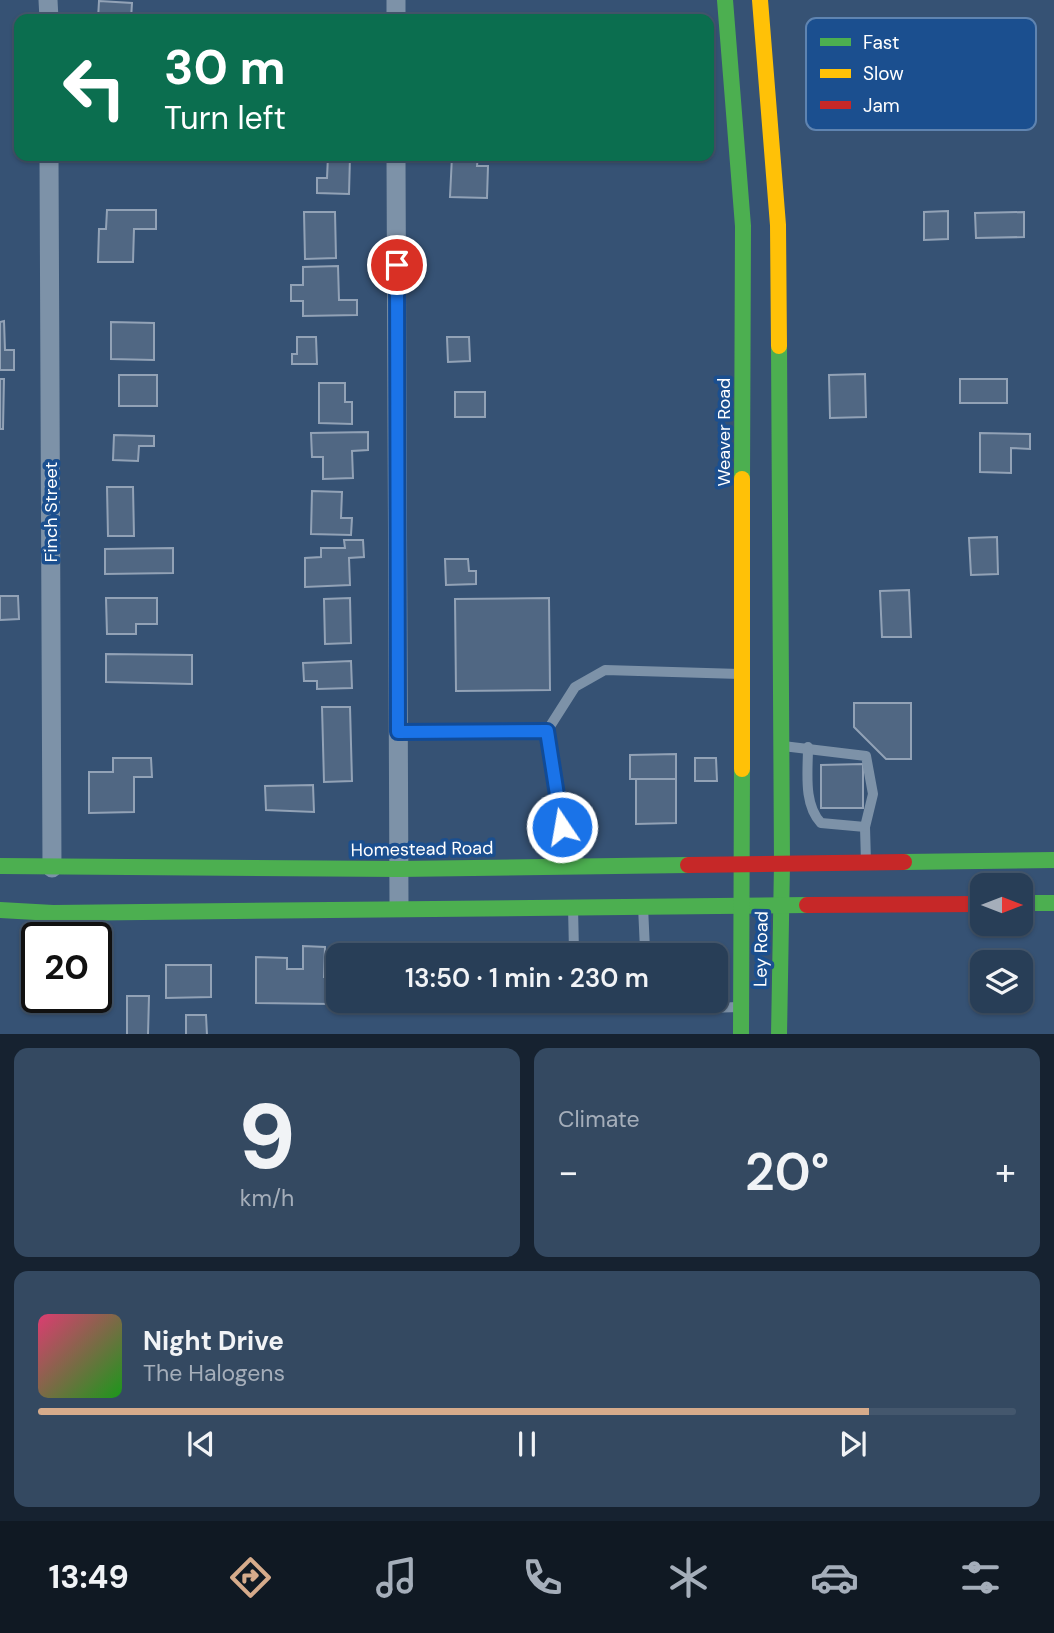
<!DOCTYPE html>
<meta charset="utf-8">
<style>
body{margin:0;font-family:"DM Sans",sans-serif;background:#344961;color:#f1f3f6;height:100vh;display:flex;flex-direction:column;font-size:26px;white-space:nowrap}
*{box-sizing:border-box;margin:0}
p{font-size:23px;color:#a5aeba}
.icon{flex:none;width:38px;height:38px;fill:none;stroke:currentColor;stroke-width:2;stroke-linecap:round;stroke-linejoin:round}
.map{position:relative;height:1034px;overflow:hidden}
.panel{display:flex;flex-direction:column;gap:14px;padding:14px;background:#162230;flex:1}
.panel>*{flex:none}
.top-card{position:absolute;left:14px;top:14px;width:700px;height:147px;border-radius:14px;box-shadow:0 2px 5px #0004,0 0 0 2px #44576d;background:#0b6e4f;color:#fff;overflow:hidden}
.needle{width:46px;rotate:90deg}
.fabs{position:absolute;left:970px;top:873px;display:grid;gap:14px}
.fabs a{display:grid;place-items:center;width:63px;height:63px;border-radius:14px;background:#283e57;box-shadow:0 2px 5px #0004,0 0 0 2px #44576d;font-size:35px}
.speed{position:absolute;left:21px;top:922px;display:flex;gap:14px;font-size:35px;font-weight:700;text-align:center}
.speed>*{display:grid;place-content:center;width:91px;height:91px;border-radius:50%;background:#283e57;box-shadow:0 2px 5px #0004,0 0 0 2px #44576d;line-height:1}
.speed .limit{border:4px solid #111;border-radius:10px;background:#fff;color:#111}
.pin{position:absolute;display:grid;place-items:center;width:60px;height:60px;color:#fff;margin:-30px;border:4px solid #fff;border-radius:50%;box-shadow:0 2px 7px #0007}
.me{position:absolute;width:77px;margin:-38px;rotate:348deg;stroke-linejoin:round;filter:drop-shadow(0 0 5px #0008)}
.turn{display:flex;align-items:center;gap:24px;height:147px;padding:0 35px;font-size:32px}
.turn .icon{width:91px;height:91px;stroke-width:2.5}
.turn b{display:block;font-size:49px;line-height:60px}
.big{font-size:52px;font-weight:600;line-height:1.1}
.panel .widget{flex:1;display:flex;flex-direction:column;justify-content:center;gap:10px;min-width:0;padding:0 24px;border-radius:14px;background:#344961}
.panel .dial{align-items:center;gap:0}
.dial b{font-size:91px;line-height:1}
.song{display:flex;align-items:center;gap:21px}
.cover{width:84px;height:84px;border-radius:10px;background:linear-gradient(135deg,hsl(340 70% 55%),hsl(120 70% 35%))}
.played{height:7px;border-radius:4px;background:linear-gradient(90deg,#d6ab8b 85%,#44576d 85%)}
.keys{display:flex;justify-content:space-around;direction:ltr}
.heat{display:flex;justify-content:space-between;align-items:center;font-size:38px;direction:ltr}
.panel .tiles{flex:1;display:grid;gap:14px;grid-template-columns:1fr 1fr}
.widget:last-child{grid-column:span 2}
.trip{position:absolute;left:326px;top:943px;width:402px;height:70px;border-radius:14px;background:#283e57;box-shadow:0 2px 5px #0004,0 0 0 2px #44576d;font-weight:600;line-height:70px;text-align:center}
.tab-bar{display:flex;height:112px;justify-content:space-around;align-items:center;background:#101923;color:#a5aeba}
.tab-bar .icon{width:49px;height:49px}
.tab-bar .on{color:#d6ab8b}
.tab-bar b{font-size:32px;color:#f1f3f6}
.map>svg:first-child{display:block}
</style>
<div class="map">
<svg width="1054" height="1035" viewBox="0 0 1054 1035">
<rect width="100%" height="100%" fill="#365274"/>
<g fill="#506783" stroke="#92a2b6" stroke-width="2">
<path d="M99 1 132 3 131 19H98Z"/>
<path d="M328 156H350L349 194 317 193V178H327Z"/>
<path d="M452 156H478L477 166H488L487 198 450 197Z"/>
<path d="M107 210H156V229H134L133 262H98L99 229H106Z"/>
<path d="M948 211V239L924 240V212Z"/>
<path d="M304 212H335L336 258 305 259Z"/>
<path d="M1024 212V237L976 238 975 213Z"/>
<path d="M338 266 339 300H357V315L303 316V301H291V285H303V267Z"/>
<path d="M4 321 5 350H14V370H0V322Z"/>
<path d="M111 322 154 323V360L111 359Z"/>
<path d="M297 337H316L317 364H292V354H297Z"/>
<path d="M447 337H469L470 361 448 362Z"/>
<path d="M865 374 866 417 830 418 829 375Z"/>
<rect x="119" y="375" width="38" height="31"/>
<path d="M0 379H4L3 429H0Z"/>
<rect x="960" y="379" width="47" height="24"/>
<path d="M319 383H345V402H352V424L319 423Z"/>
<rect x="455" y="392" width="30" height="25"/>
<path d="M368 432V450L352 451 353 478 323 479V457H312L311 433Z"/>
<path d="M980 433 1030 434V449L1011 448V473L980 472Z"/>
<path d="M114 435 154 436V446H139L138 461 113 460Z"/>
<path d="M107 487H133L134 536H108Z"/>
<path d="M312 491 342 492 341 518H352L351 535 311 534Z"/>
<path d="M997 537 998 574 971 575 969 538Z"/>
<path d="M344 540H363L364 557 349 558 350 585 305 587V558L321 557V548H345Z"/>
<path d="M173 548V573L105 574V549Z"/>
<path d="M445 559H468L469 571H476V584L446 585Z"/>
<path d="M909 590 911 637H882L880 591Z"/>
<path d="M0 596H18L19 619 0 620Z"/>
<path d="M106 598H157V624H136V634H107Z"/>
<path d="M350 598 351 643 325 644 324 599Z"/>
<path d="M549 598 550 690 456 691 455 599Z"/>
<path d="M106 654 192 655V684L106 682Z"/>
<path d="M351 661 352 688 317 689V681H304L303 663Z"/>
<path d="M854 703H911V759H886L854 727Z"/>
<path d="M322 707H350L352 781 324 782Z"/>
<path d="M676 754V779H630V755Z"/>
<path d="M113 758H151L152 777H134V812L89 813V772H113Z"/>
<path d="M695 758H716L717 781H695Z"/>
<path d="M863 764V808H821V765Z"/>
<path d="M636 779H676V823L636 824Z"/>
<path d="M313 785 314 812 266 810 265 786Z"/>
<path d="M303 946 325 947 324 977H333V1004L256 1003V957L287 958V969H303Z"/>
<path d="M166 965H211V997L166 998Z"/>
<path d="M127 996H149L148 1035H127Z"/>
<path d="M186 1015H206L207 1035H186Z"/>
</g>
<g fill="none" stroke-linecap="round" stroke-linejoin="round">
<g stroke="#7d92a8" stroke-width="10">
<path d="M547 731 558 808 572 864"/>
<path d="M398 732 547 731 575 687 605 670 740 674"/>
<path d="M783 746 866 756 873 794 865 827 866 862"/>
<path d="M808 747C808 771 803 804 821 823L865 827"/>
<path d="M643 906 645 950"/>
<path d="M573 907 574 952 709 951V956"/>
<path d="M574 1001V1007L708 1008"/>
<path d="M708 1001V1008L739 1007"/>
</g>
<g stroke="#7d92a8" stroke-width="19">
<path d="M48 0 49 19"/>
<path d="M396 0V19"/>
<path d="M49 156 52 868"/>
<path d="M396 156 399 907"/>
</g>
<g stroke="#4caf50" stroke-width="16">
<path d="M725 0 743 226 742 479"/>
<path d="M779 346 782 864 779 1035"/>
<path d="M904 862 1054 860"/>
<path d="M0 866 399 869 688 865"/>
<path d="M1020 903H1054"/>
<path d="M0 910 53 913 807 905"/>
<path d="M741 1035 742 769"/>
</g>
<g stroke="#ffc107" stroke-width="16">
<path d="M760 0 778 225 779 346"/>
<path d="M742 769V479"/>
</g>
<g stroke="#c62828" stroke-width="16">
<path d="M688 865 904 862"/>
<path d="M807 905 982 904"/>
</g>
</g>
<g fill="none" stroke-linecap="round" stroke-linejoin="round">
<defs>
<path id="route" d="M397 265 398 732 547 731 562 827"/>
</defs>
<use href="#route" stroke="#114b97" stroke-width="18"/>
<use href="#route" stroke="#1a73e8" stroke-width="12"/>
</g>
<g text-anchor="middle" stroke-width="7" stroke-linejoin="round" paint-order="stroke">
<g font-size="18" fill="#fff" stroke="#1b4f8f">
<text transform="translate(724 432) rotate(-90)" y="6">Weaver Road</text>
<text transform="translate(51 512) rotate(-90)" y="6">Finch Street</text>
<text transform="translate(422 849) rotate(-1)" y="6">Homestead Road</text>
<text transform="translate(761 949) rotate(-89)" y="6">Ley Road</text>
</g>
</g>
<rect x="806" y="18" width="230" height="112" rx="10" fill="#1b4f8f" stroke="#5f84b1" stroke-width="2"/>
<rect x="820" y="38" width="31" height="8" fill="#4caf50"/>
<rect x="820" y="69" width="31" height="9" fill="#ffc107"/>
<rect x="820" y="101" width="31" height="8" fill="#c62828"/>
<g font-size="19" fill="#fff">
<text x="863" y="49">Fast</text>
<text x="863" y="80">Slow</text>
<text x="863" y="112">Jam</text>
</g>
</svg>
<div class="fabs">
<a><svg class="needle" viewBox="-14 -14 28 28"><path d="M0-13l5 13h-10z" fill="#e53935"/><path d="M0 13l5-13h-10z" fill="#a5aeba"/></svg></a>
<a><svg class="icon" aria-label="layers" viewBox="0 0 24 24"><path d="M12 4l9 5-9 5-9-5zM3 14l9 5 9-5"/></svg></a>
</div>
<div class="speed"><div class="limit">20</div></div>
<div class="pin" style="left:397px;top:265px;background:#d93025"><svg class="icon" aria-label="arrive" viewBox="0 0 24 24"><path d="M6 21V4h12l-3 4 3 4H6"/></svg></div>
<svg class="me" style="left:562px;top:827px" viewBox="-20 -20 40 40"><circle r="17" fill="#1a73e8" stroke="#fff" stroke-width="3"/><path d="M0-11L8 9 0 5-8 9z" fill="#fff"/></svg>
<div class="trip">13:50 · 1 min · 230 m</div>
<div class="top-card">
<div class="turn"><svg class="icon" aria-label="left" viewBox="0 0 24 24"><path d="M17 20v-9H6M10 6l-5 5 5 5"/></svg><div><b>30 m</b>Turn left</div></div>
</div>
</div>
<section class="panel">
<div class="tiles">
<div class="widget dial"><b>9</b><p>km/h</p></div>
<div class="widget"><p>Climate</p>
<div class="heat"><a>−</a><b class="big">20°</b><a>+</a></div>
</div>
<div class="widget">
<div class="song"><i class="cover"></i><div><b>Night Drive</b><p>The Halogens</p></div></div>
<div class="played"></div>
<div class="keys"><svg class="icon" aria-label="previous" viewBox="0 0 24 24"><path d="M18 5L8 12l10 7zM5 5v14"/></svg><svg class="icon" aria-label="pause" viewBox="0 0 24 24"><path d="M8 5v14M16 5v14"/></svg><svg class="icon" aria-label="next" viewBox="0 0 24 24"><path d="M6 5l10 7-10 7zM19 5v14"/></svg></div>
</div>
</div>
</section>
<nav class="tab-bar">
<b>13:49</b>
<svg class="icon on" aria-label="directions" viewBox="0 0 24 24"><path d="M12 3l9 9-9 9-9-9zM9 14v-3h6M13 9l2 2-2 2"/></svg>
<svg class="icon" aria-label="music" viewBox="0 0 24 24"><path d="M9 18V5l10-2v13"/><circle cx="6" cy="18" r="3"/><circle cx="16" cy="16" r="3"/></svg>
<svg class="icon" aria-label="phone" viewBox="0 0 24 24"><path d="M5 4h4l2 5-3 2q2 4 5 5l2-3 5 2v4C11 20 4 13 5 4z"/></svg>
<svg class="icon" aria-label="climate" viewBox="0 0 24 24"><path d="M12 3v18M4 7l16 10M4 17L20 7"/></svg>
<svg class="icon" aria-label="car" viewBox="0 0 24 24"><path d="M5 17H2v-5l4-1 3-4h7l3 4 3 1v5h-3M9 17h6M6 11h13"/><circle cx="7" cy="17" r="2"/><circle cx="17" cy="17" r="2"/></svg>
<svg class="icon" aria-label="filters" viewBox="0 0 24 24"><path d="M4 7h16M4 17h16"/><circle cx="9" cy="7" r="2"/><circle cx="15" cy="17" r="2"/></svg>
</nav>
